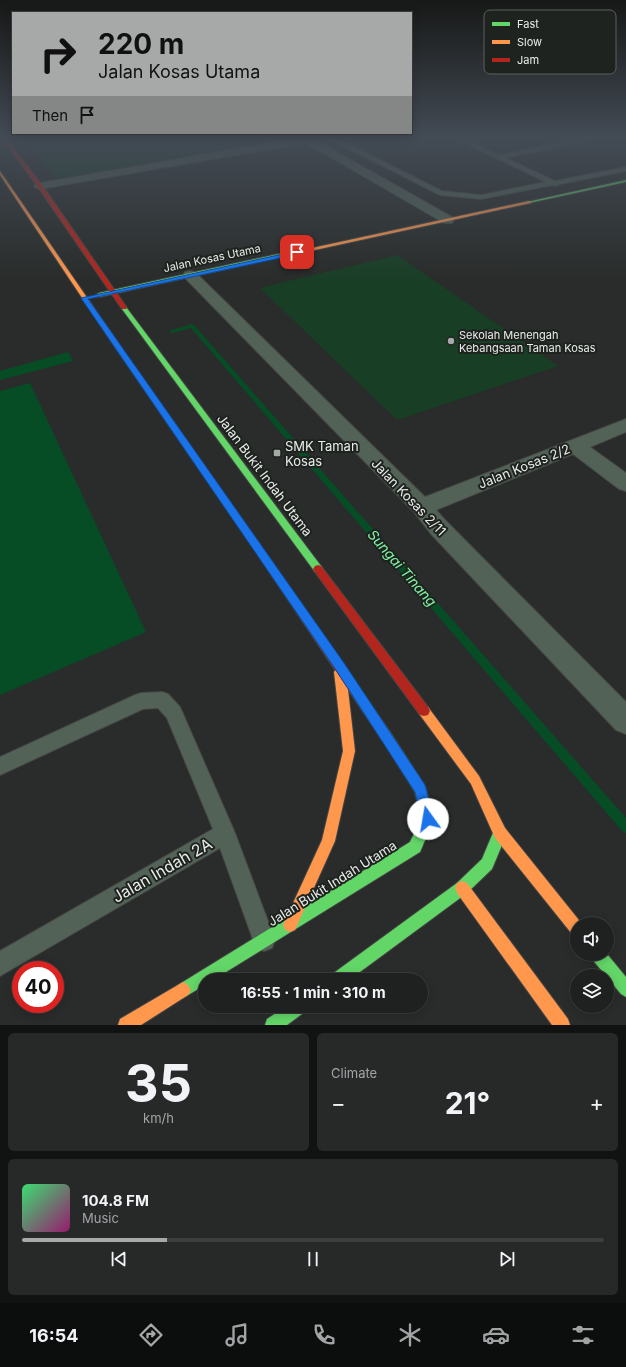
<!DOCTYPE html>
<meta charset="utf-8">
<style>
body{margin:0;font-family:Inter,sans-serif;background:#272929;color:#f1f3f6;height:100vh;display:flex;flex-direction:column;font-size:15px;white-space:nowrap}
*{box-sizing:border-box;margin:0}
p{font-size:13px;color:#a1a3a5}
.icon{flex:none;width:22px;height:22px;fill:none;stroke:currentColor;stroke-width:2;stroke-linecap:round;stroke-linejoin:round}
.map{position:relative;height:1025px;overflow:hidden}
.panel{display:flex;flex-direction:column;gap:8px;padding:8px;background:#111212;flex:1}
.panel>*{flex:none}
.guide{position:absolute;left:12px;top:12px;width:400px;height:122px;border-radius:0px;box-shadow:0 2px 10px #0003,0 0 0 1px #3c3e3e;background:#a6a9a7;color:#111;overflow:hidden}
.buttons{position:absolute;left:570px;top:917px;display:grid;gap:8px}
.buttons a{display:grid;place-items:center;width:44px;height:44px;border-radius:50%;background:#1f2120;box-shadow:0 2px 10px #0003,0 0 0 1px #3c3e3e;font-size:20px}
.speed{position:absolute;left:12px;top:961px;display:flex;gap:8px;font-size:20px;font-weight:700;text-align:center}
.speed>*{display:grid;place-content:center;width:52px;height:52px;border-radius:50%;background:#1f2120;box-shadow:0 2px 10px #0003,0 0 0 1px #3c3e3e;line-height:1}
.speed .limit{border:6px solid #d22;background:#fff;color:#111}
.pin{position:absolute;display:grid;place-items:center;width:34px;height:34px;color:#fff;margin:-17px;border-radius:8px;box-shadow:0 2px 6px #0006}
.me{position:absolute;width:44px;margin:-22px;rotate:347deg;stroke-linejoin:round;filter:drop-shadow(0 0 3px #0008)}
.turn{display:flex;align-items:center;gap:14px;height:84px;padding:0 20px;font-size:18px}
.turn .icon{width:52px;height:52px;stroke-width:2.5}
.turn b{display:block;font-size:28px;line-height:34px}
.then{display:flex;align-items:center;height:38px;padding:0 20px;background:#0003;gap:8px;font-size:15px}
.big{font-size:30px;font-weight:700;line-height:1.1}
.panel .tile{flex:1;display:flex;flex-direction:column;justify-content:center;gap:6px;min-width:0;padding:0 14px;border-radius:6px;background:#272929}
.panel .dial{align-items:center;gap:0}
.dial b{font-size:52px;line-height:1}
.song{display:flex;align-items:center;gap:12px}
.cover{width:48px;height:48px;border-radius:6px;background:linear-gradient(135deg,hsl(140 70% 55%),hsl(320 70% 35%))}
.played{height:4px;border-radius:2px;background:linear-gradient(90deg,#a6a9a7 25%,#3c3e3e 25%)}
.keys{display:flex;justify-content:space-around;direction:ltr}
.heat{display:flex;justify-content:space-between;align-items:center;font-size:22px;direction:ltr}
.panel .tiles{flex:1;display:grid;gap:8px;grid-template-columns:1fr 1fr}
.tile:last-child{grid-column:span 2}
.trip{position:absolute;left:198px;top:973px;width:230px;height:40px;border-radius:20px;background:#1f2120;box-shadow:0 2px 10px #0003,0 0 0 1px #3c3e3e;font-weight:700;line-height:40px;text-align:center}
.tab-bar{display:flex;height:64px;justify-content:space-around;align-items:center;background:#0c0d0d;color:#a1a3a5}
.tab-bar .icon{width:28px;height:28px}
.tab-bar .active{color:#a6a9a7}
.tab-bar b{font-size:18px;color:#f1f3f6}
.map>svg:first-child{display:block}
</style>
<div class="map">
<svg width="626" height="1025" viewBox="0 0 626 1025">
<rect width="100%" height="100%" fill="#292c2a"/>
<g fill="#193e26">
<path d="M24 136H286L288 138 57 179Z"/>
<path d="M397 255 558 366 397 420 260 288Z"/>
</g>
<g fill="#064d26">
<path d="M68 352 73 361 0 380V371Z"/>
<path d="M30 383 146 632 0 695V391Z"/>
</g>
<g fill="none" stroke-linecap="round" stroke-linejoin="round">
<path fill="#064d26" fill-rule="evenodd" d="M192 324 194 325 626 818V833L622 831 191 328 172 333 169 331Z"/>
<defs>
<g id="lane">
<path d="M323 136H332L442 191 481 195 546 182 450 136H459L499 155 595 136H609L506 158 555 181 626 167V171L560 184 556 186 553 185 481 199 440 195Z"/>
<path d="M162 692 168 694 180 707 235 833 275 940 272 948 264 951 256 948 220 848 0 976V951L213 829 167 718 158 708 143 709 0 775V757L135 695 141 693Z"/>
</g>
<g id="street">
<path d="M296 136H309L452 217 454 220 452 223H444L306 143 40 189 36 188 34 186 36 184 40 183 298 138Z"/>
<path d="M190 271 195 272 425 497 626 419V432L590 447 626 473V491L619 489 573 454 436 510 447 522 626 702V734L616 730 431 534 414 512 185 278 183 275 185 272Z"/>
</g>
<g id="fast">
<path d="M626 180V182L529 203 527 202Z"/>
<path d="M292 251 295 253 294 254 99 297 96 295 99 293Z"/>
<path d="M122 307H126L321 566 323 569 321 572H315L122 309Z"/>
<path d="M120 348 122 349 258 542 260 544 258 546H252L117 350Z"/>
<path d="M386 731 390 732 425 786 434 819 420 852 213 980H205V985L183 998 178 995 175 990 178 985 410 842 421 819 415 792 380 736 382 732Z"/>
<path d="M500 826 505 828 507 833 492 869 467 893 349 980H328L331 975 457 883 482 859 495 828Z"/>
<path d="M590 954H607L626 977V997L621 994 592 959Z"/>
<path d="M287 1006H309L306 1011 287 1025H265L267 1019Z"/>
</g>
<g id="slow">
<path d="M0 171 123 350 122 351H118L117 350 0 175Z"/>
<path d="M529 201 531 202V203L292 255 289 253Z"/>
<path d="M340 667 344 669 346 672 355 751 335 841 295 930 290 932 285 930 283 925 322 840 343 751 334 672 336 669Z"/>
<path d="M424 706 428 707 479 776 505 828 582 924H577V936L572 934 495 838 471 784 420 715 418 711 420 707Z"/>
<path d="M462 881 467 883 568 1019 570 1025H552L457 893 455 888 457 883Z"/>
<path d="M183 982 188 985 191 990 188 995 141 1025H118L120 1019Z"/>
</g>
<g id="jam">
<path d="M0 136H4L42 185 127 308 126 309H122L38 187Z"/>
<path d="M255 541 258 542 390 732 392 736 390 740 386 741 382 740 252 546 250 544 252 542Z"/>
<path d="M318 565 321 566 428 707 430 711 428 715 424 716 420 715 315 572 313 569 315 566Z"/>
</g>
</defs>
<use href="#lane" stroke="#454645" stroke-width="2"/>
<use href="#street" stroke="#454645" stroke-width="2"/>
<use href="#fast" stroke="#454645" stroke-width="2"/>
<use href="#slow" stroke="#454645" stroke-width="2"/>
<use href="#jam" stroke="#454645" stroke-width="2"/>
<use href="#lane" fill="#526256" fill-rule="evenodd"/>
<use href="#street" fill="#526256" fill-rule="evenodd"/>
<use href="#fast" fill="#63d668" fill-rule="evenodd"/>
<use href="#slow" fill="#ff974d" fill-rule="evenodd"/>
<use href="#jam" fill="#b3261e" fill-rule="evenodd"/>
</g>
<linearGradient id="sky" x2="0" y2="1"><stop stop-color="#171817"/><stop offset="0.49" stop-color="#434b55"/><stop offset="1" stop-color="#434b55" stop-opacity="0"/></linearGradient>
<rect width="626" height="280" fill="url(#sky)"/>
<path fill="#1a73e8" stroke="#114b97" d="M297 251 299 252V254L88 299 344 663 425 785 434 819 433 824 428 826 423 824 415 792 336 670 81 298Z"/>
<g fill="#a6a9a7" stroke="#1e231f" stroke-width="1.5">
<circle cx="451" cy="341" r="4"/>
<rect x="273" y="449" width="8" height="8" rx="2"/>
</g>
<g text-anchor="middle" stroke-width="4" stroke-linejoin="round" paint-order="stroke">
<g font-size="11" fill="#e9edea" stroke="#1e231f">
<text transform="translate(212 258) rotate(-12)" y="4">Jalan Kosas Utama</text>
</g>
<g font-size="11" fill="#e9edea" stroke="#1e231f" text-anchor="start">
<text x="459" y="339">Sekolah Menengah<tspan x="459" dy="13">Kebangsaan Taman Kosas</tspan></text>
</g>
<g font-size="13" fill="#e9edea" stroke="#1e231f" text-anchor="start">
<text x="285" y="451">SMK Taman<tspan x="285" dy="15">Kosas</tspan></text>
</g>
<g font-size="13" fill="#e9edea" stroke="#1e231f">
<text transform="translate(524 466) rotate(-22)" y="5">Jalan Kosas 2/2</text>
<text transform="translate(265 475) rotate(53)" y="5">Jalan Bukit Indah Utama</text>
<text transform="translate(409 497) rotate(46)" y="5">Jalan Kosas 2/11</text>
<text transform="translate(332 883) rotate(-32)" y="5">Jalan Bukit Indah Utama</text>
</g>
<g font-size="14" font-style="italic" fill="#81f2a3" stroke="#1e231f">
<text transform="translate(402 568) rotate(49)" y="5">Sungai Tinang</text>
</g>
<g font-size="16" fill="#e9edea" stroke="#1e231f">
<text transform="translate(162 870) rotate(-30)" y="6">Jalan Indah 2A</text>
</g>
</g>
<rect x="484" y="10" width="132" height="64" rx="6" fill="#1e231f" stroke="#5b605c" stroke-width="1"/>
<rect x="492" y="22" width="18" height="4" fill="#63d668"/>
<rect x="492" y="40" width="18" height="4" fill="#ff974d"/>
<rect x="492" y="58" width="18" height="4" fill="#b3261e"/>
<g font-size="11" fill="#e9edea">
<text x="517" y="28">Fast</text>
<text x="517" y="46">Slow</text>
<text x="517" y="64">Jam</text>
</g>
</svg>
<div class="buttons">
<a><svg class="icon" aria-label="sound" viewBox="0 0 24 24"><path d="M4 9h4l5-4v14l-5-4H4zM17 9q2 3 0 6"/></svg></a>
<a><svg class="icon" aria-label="layers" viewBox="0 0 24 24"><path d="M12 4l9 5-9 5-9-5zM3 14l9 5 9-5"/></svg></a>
</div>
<div class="speed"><div class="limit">40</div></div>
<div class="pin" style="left:297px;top:252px;background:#d93025"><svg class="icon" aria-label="arrive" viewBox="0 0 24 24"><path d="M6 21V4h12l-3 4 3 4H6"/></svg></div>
<svg class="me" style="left:428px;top:819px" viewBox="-20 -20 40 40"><circle r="19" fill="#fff"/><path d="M0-13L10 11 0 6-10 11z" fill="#1a73e8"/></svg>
<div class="trip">16:55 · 1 min · 310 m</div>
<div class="guide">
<div class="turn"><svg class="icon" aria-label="right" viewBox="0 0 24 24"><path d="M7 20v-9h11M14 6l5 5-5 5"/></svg><div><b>220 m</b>Jalan Kosas Utama</div></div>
<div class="then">Then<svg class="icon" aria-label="arrive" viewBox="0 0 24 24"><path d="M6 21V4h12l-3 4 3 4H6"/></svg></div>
</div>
</div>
<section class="panel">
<div class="tiles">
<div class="tile dial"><b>35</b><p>km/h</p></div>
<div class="tile"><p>Climate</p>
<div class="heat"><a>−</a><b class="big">21°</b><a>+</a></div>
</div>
<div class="tile">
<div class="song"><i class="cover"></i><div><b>104.8 FM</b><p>Music</p></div></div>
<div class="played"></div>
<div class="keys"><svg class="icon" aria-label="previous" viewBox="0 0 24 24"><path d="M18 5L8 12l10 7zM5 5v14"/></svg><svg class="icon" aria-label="pause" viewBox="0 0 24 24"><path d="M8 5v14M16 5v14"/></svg><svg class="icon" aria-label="next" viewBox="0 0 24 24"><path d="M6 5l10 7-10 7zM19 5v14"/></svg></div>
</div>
</div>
</section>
<nav class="tab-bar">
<b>16:54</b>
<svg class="icon active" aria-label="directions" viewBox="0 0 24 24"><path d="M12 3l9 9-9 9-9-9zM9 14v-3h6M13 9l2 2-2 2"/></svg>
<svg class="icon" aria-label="music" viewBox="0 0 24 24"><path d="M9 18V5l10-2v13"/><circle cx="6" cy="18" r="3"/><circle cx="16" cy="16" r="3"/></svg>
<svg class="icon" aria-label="phone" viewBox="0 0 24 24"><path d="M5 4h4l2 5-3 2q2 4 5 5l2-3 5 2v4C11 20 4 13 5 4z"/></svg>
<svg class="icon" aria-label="climate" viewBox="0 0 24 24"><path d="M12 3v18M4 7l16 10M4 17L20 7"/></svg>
<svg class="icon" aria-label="car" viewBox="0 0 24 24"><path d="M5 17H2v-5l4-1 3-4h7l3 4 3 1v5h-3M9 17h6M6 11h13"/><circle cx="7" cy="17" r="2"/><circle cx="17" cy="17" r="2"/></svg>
<svg class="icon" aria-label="filters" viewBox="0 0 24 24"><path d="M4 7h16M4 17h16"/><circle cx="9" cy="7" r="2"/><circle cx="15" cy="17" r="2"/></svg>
</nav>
